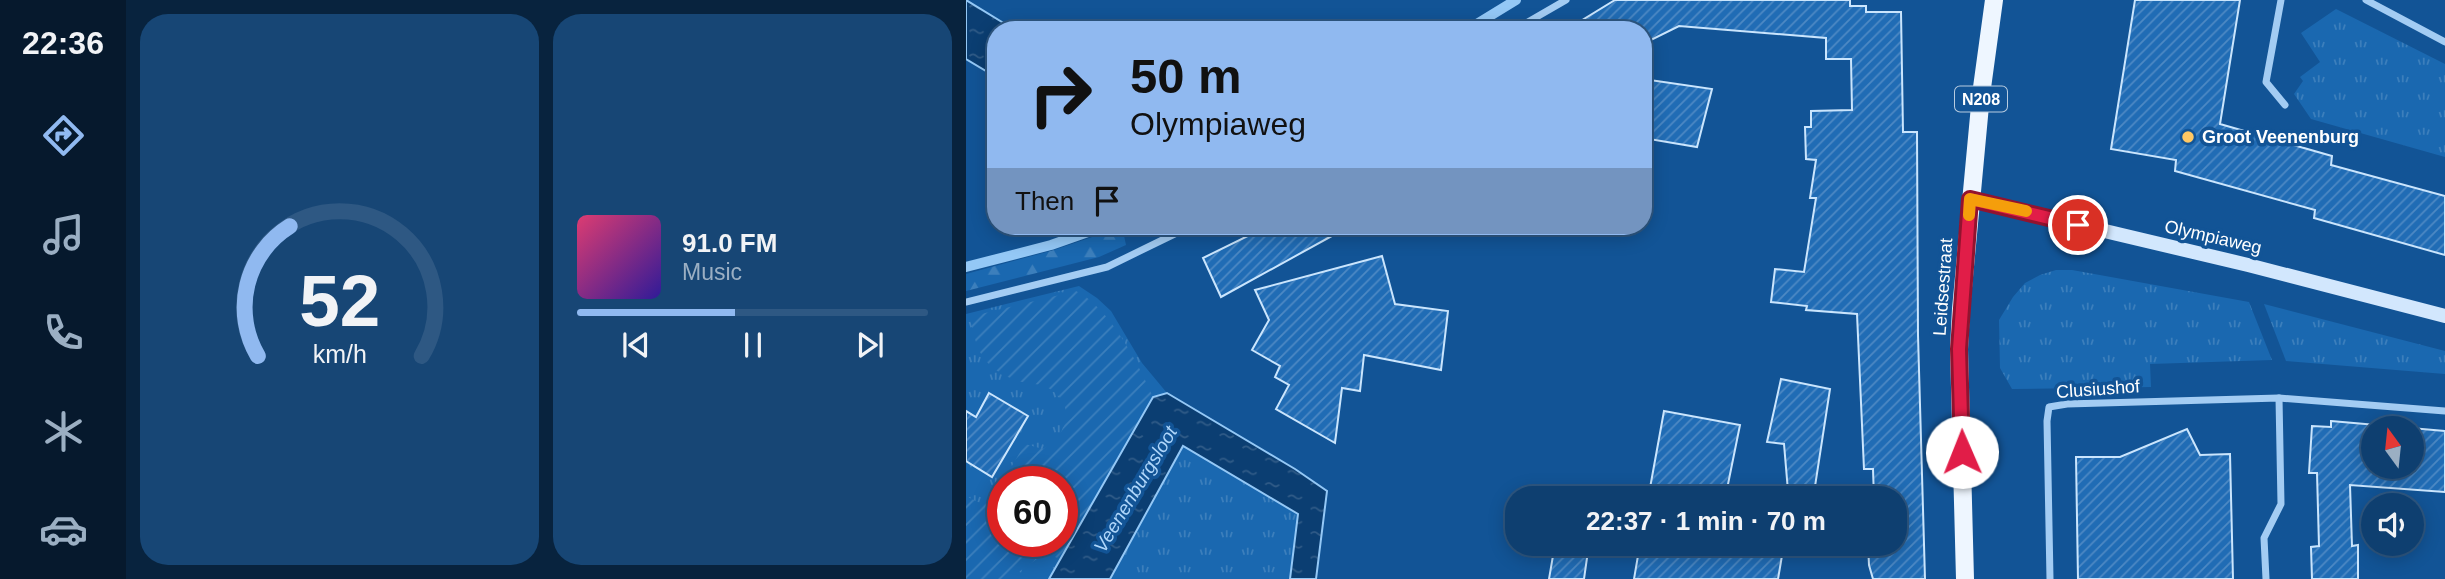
<!DOCTYPE html>
<meta charset="utf-8">
<style>
body{margin:0;font-family:Arial,sans-serif;background:#174675;color:#f1f3f6;height:100vh;display:flex;flex-direction:column;font-size:26px;white-space:nowrap}
*{box-sizing:border-box;margin:0}
p{font-size:23px;color:#9bafc3}
.icon{flex:none;width:38px;height:38px;fill:none;stroke:currentColor;stroke-width:2;stroke-linecap:round;stroke-linejoin:round}
.map{position:relative;flex:1;overflow:hidden}
.side{display:flex;flex-direction:column;gap:14px;padding:14px;background:#08233e;width:840px}
.side>*{flex:none}
.guide{position:absolute;left:21px;top:21px;width:665px;height:214px;border-radius:28px;box-shadow:0 4px 18px #0003,0 0 0 2px #2e5883;background:#90b9f0;color:#111;overflow:hidden}
.needle{width:46px;rotate:345deg}
.fabs{position:absolute;left:1395px;top:416px;display:grid;gap:14px}
.fabs a{display:grid;place-items:center;width:63px;height:63px;border-radius:50%;background:#0e3f70;box-shadow:0 4px 18px #0003,0 0 0 2px #2e5883;font-size:35px}
.speed{position:absolute;left:21px;top:466px;display:flex;gap:14px;font-size:35px;font-weight:700;text-align:center}
.speed>*{display:grid;place-content:center;width:91px;height:91px;border-radius:50%;background:#0e3f70;box-shadow:0 4px 18px #0003,0 0 0 2px #2e5883;line-height:1}
.speed .limit{border:10px solid #d22;background:#fff;color:#111}
.pin{position:absolute;display:grid;place-items:center;width:60px;height:60px;color:#fff;margin:-30px;border:4px solid #fff;border-radius:50%;box-shadow:0 2px 7px #0007}
.me{position:absolute;width:77px;margin:-38px;rotate:359deg;stroke-linejoin:round;filter:drop-shadow(0 0 5px #0008)}
.turn{display:flex;align-items:center;gap:24px;height:147px;padding:0 28px;font-size:32px}
.turn .icon{width:91px;height:91px;stroke-width:2.5}
.turn b{display:block;font-size:49px;line-height:60px}
.then{display:flex;align-items:center;height:66px;padding:0 28px;background:#0003;gap:14px;font-size:26px}
.side .tile{flex:1;display:flex;flex-direction:column;justify-content:center;gap:10px;min-width:0;padding:0 24px;border-radius:28px;background:#174675}
.side .dial{align-items:center;gap:0}
.dial svg{height:182px;overflow:visible;fill:none;stroke:#2e5883;stroke-width:7;stroke-linecap:round;text-anchor:middle}
.dial text{fill:#f1f3f6;stroke:none}
.song{display:flex;align-items:center;gap:21px}
.cover{width:84px;height:84px;border-radius:10px;background:linear-gradient(135deg,hsl(340 70% 55%),hsl(250 70% 35%))}
.played{height:7px;border-radius:4px;background:linear-gradient(90deg,#90b9f0 45%,#2e5883 45%)}
.keys{display:flex;justify-content:space-around;direction:ltr}
.side .tiles{flex:1;display:grid;gap:14px;grid-template-columns:repeat(2,1fr)}
.trip{position:absolute;left:539px;top:486px;width:402px;height:70px;border-radius:28px;background:#0e3f70;box-shadow:0 4px 18px #0003,0 0 0 2px #2e5883;font-weight:600;line-height:70px;text-align:center}
main{display:flex;flex:1;min-height:0}
.tab-bar{display:flex;flex-direction:column;width:126px;justify-content:space-around;align-items:center;background:#06192d;color:#9bafc3}
.tab-bar .icon{width:49px;height:49px}
.tab-bar .current{color:#90b9f0}
.tab-bar b{font-size:32px;color:#f1f3f6}
.map>svg:first-child{display:block}
</style>
<main>
<nav class="tab-bar">
<b>22:36</b>
<svg class="icon current" aria-label="directions" viewBox="0 0 24 24"><path d="M12 3l9 9-9 9-9-9zM9 14v-3h6M13 9l2 2-2 2"/></svg>
<svg class="icon" aria-label="music" viewBox="0 0 24 24"><path d="M9 18V5l10-2v13"/><circle cx="6" cy="18" r="3"/><circle cx="16" cy="16" r="3"/></svg>
<svg class="icon" aria-label="phone" viewBox="0 0 24 24"><path d="M5 4h4l2 5-3 2q2 4 5 5l2-3 5 2v4C11 20 4 13 5 4z"/></svg>
<svg class="icon" aria-label="climate" viewBox="0 0 24 24"><path d="M12 3v18M4 7l16 10M4 17L20 7"/></svg>
<svg class="icon" aria-label="car" viewBox="0 0 24 24"><path d="M5 17H2v-5l4-1 3-4h7l3 4 3 1v5h-3M9 17h6M6 11h13"/><circle cx="7" cy="17" r="2"/><circle cx="17" cy="17" r="2"/></svg>
</nav>
<section class="side">
<div class="tiles">
<div class="tile dial"><svg viewBox="0 0 100 80">
<path d="M14 69A42 42 0 1 1 86 69"/>
<path d="M14 69A42 42 0 0 1 28 12" stroke="#90b9f0"/>
<text x="50" y="56" font-size="32" font-weight="700">52</text>
<text x="50" y="72" font-size="11">km/h</text>
</svg></div>
<div class="tile">
<div class="song"><i class="cover"></i><div><b>91.0 FM</b><p>Music</p></div></div>
<div class="played"></div>
<div class="keys"><svg class="icon" aria-label="previous" viewBox="0 0 24 24"><path d="M18 5L8 12l10 7zM5 5v14"/></svg><svg class="icon" aria-label="pause" viewBox="0 0 24 24"><path d="M8 5v14M16 5v14"/></svg><svg class="icon" aria-label="next" viewBox="0 0 24 24"><path d="M6 5l10 7-10 7zM19 5v14"/></svg></div>
</div>
</div>
</section>
<div class="map">
<svg width="1479" height="579" viewBox="0 0 1479 579">
<defs>
<pattern id="grass-tufts" width="24" height="20" patternUnits="userSpaceOnUse" patternTransform="scale(1.75)"><rect width="24" height="20" fill="#1a68b0"/><path d="M3 7l-1-3M5 7V3M7 7l1-3M15 17l-1-3M17 17v-4M19 17l1-3" fill="none" stroke="#3c7fbc"/></pattern>
<pattern id="forest-firs" width="22" height="20" patternUnits="userSpaceOnUse" patternTransform="scale(1.75)"><rect width="22" height="20" fill="#1a68b0"/><path d="M5 1l3.5 6h-7zM16 11l3.5 6h-7z" fill="#3c7fbc"/></pattern>
<pattern id="garden-furrows" width="10" height="10" patternUnits="userSpaceOnUse" patternTransform="scale(1.75)"><rect width="10" height="10" fill="#1a68b0"/><path d="M-1 1l2-2M0 10L10 0M9 11l2-2" fill="none" stroke="#3c7fbc"/></pattern>
<pattern id="water-ripples" width="26" height="14" patternUnits="userSpaceOnUse" patternTransform="scale(1.75)"><rect width="26" height="14" fill="#0b3e72"/><path d="M2 4q2-2 4 0t4 0M15 11q2-2 4 0t4 0" fill="none" stroke="#305b87"/></pattern>
<pattern id="building-hatch" width="6" height="6" patternUnits="userSpaceOnUse" patternTransform="scale(1.75)"><rect width="6" height="6" fill="#206cb5"/><path d="M-1 1l2-2M0 6l6-6M5 7l2-2" fill="none" stroke="#4d89c4"/></pattern>
</defs>
<rect width="100%" height="100%" fill="#125496"/>
<g fill="url(#grass-tufts)" fill-rule="evenodd">
<path d="M1370 9 1479 64V157L1345 119 1328 94 1337 81 1334 77 1354 62 1335 33Z"/>
<path d="M1090 270H1106L1283 302 1306 360 1184 364 1185 387 1046 389 1034 368 1033 320 1047 297 1059 283 1074 275Z"/>
<path d="M113 286 131 298 145 311 176 363 201 393 187 397 83 579H0V314ZM37 481H96V541H37Z"/>
<path d="M1298 304 1479 351V374L1320 361Z"/>
<path d="M217 445 333 514 324 579H144Z"/>
</g>
<path fill="url(#forest-firs)" d="M144 231H157L160 245 133 257 0 291V274L88 250Z"/>
<path fill="url(#garden-furrows)" fill-rule="evenodd" d="M110 291C144 308 172 363 187 397L94 559 79 553 43 579H0V496L14 503 34 486 59 444 77 449C101 436 111 406 84 389 74 383 63 384 52 381 32 374 16 363 10 342 7 333 4 326 7 316ZM37 481H96V541H37Z"/>
<g fill="url(#water-ripples)" stroke="#94c8f6" stroke-width="2">
<path d="M0 0 49 30H30V77L0 59Z"/>
<path d="M201 393 329 469 361 491 350 579H324L332 514 217 446 144 579H83L187 397Z"/>
</g>
<g fill="none" stroke-linecap="round" stroke-linejoin="round">
<g stroke="#94c8f6" stroke-width="10">
<path d="M501 30 550 0"/>
<path d="M0 267 85 245 139 226"/>
</g>
</g>
<g fill="url(#building-hatch)" stroke="#cae5fd" stroke-width="2" fill-rule="evenodd">
<path d="M649 0H884V6H900V12H935L937 132H951L952 335 959 579H907L903 565 902 544H929V499H908L907 469H898L891 314 840 310 841 306 805 302 809 269 838 272 850 198H844L850 160 840 159 839 127H845V111L886 110 885 59H860V38L713 26 677 44V30H600Z"/>
<path d="M1169 0H1274L1254 124 1366 156 1365 165 1479 196V255L1348 218 1349 210 1209 171 1210 160 1145 149Z"/>
<path d="M677 79 746 89 731 147 683 139 685 112 677 110Z"/>
<path d="M302 226H384L255 297 237 258Z"/>
<path d="M416 256 429 304 482 311 475 370 398 355 394 391 376 388 369 443 310 409 323 385 309 377 314 366 286 350 303 320 289 290Z"/>
<path d="M815 379 864 389 848 493 822 491 818 444 801 442Z"/>
<path d="M23 393 62 416 26 477 0 461V411L10 417Z"/>
<path d="M698 411 774 425 759 499H682Z"/>
<path d="M1365 421 1479 431V492L1384 485 1386 546 1392 545V579H1346L1345 547 1353 546 1351 473H1343L1346 426 1365 427ZM1407 429H1446V467H1407Z"/>
<path d="M1221 429 1234 455 1264 454 1267 579H1112L1110 457H1154Z"/>
<path d="M589 544H623L618 579H583Z"/>
<path d="M674 544H818L812 579H668Z"/>
</g>
<g fill="none" stroke-linecap="round" stroke-linejoin="round">
<g stroke="#a3ccf3" stroke-width="7">
<path d="M1315 0 1300 82 1319 105"/>
<path d="M1400 0 1479 42"/>
<path d="M548 30 600 0"/>
<path d="M0 302 141 267 225 226"/>
<path d="M1084 579 1081 421 1083 407 1101 404 1313 398 1479 411"/>
<path d="M1300 579 1298 538 1315 504 1313 398"/>
</g>
<path stroke="#d2e7fd" stroke-width="14" d="M1004 199 1282 265 1479 316"/>
<path stroke="#eef6ff" stroke-width="18" d="M999 579 993 349 995 309 1015 95 1028 0"/>
</g>
<g fill="none" stroke-linecap="round" stroke-linejoin="round">
<defs>
<path id="route" d="M996 452 993 349 1004 199 1112 225"/>
</defs>
<use href="#route" stroke="#92132f" stroke-width="18"/>
<use href="#route" stroke="#e11d48" stroke-width="12"/>
<path stroke="#f59e0b" stroke-width="12" d="M1003 215 1004 199 1060 211"/>
</g>
<circle fill="#ffc864" stroke="#125496" stroke-width="2.5" cx="1222" cy="137" r="7"/>
<g text-anchor="middle" stroke-width="7" stroke-linejoin="round" paint-order="stroke">
<rect fill="#125496" stroke="#b8cce0" stroke-width="2" x="989" y="86.5" width="52" height="25" rx="5"/>
<g font-size="16" font-weight="bold" fill="#fff">
<text x="1015" y="105">N208</text>
</g>
<g font-size="18" font-weight="bold" fill="#fff" stroke="#125496" text-anchor="start">
<text x="1236" y="143">Groot Veenenburg</text>
</g>
<g font-size="18" fill="#fff" stroke="#125496">
<text transform="translate(1247 237) rotate(13)" y="6">Olympiaweg</text>
<text transform="translate(977 287) rotate(-86)" y="6">Leidsestraat</text>
<text transform="translate(1132 389) rotate(-4)" y="6">Clusiushof</text>
</g>
<g font-size="19" font-style="italic" fill="#afd6fa" stroke="#125496">
<text transform="translate(169 489) rotate(-59)" y="7">Veenenburgsloot</text>
</g>
</g>
</svg>
<div class="fabs">
<a><svg class="needle" viewBox="-14 -14 28 28"><path d="M0-13l5 13h-10z" fill="#e53935"/><path d="M0 13l5-13h-10z" fill="#9bafc3"/></svg></a>
<a><svg class="icon" aria-label="sound" viewBox="0 0 24 24"><path d="M4 9h4l5-4v14l-5-4H4zM17 9q2 3 0 6"/></svg></a>
</div>
<div class="speed"><div class="limit">60</div></div>
<div class="pin" style="left:1112px;top:225px;background:#d93025"><svg class="icon" aria-label="arrive" viewBox="0 0 24 24"><path d="M6 21V4h12l-3 4 3 4H6"/></svg></div>
<svg class="me" style="left:996px;top:452px" viewBox="-20 -20 40 40"><circle r="19" fill="#fff"/><path d="M0-13L10 11 0 6-10 11z" fill="#e11d48"/></svg>
<div class="trip">22:37 · 1 min · 70 m</div>
<div class="guide">
<div class="turn"><svg class="icon" aria-label="right" viewBox="0 0 24 24"><path d="M7 20v-9h11M14 6l5 5-5 5"/></svg><div><b>50 m</b>Olympiaweg</div></div>
<div class="then">Then<svg class="icon" aria-label="arrive" viewBox="0 0 24 24"><path d="M6 21V4h12l-3 4 3 4H6"/></svg></div>
</div>
</div>
</main>
